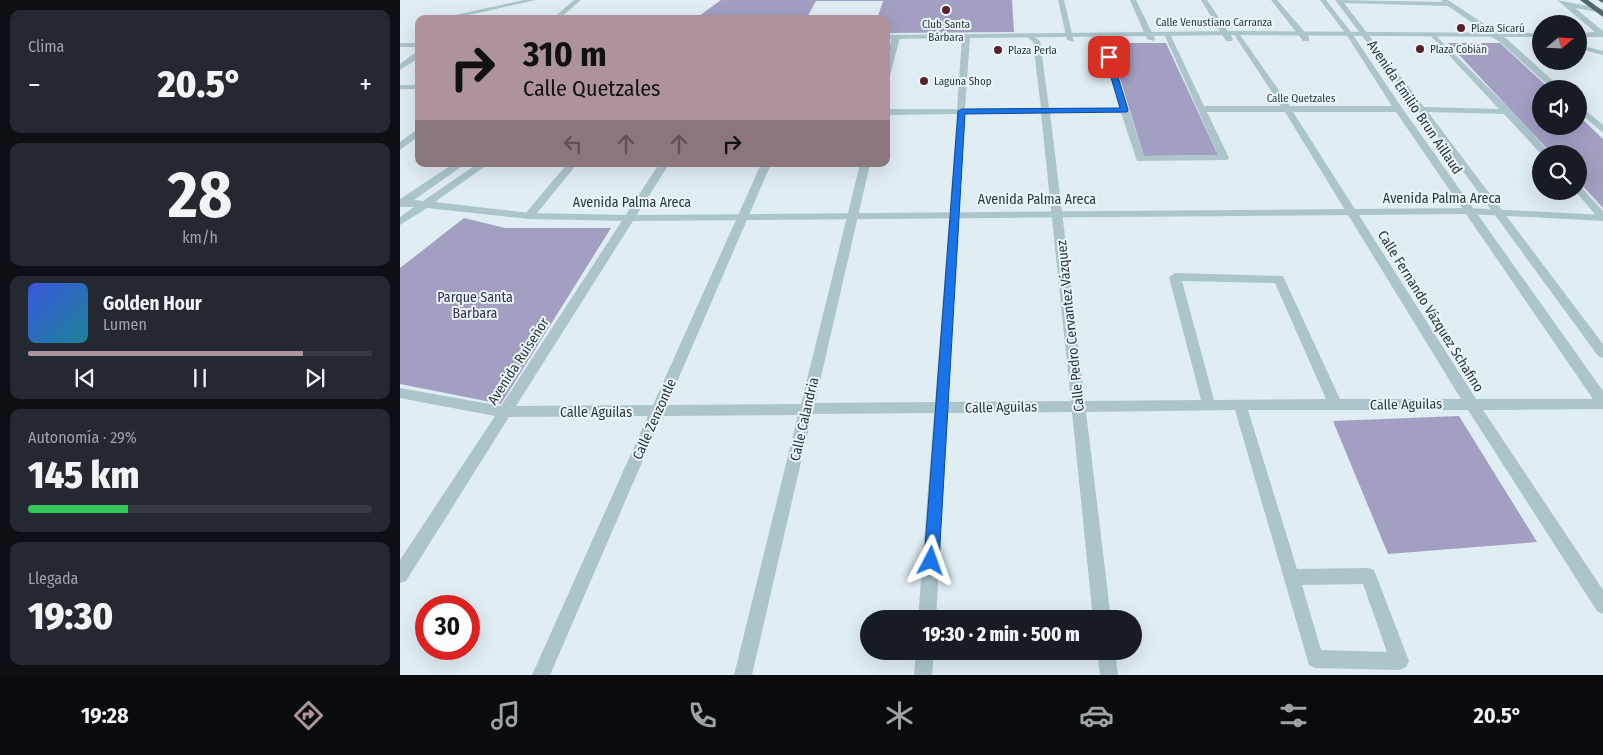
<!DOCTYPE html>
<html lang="es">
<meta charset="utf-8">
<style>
body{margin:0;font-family:"Fira Sans Condensed",sans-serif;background:#242831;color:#f1f3f6;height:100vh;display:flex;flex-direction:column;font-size:19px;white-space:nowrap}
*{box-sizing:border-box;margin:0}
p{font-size:16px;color:#9ea1a6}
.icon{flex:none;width:28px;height:28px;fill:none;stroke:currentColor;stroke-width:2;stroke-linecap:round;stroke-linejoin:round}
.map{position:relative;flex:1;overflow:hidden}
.panel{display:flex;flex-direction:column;gap:10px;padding:10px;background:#0d0f14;width:400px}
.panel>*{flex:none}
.guide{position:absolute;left:15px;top:15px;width:475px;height:152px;border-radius:10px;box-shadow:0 5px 20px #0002;background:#ae949a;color:#111;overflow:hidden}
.needle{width:32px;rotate:71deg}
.buttons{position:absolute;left:1132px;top:15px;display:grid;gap:10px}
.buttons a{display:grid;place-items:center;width:55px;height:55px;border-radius:50%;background:#171b24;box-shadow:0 5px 20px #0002;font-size:25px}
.speed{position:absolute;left:15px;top:595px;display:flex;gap:10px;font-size:25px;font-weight:700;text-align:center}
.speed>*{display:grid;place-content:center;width:65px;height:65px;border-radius:50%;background:#171b24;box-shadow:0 5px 20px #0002;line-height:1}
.speed .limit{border:8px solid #d22;background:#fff;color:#111}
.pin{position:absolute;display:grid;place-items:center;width:42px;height:42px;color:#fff;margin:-21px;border-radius:10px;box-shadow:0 2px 8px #0006}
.me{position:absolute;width:55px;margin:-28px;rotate:4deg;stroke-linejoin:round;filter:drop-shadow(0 0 4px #0008)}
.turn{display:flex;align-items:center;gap:18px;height:105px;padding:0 25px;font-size:22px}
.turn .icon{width:65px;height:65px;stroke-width:2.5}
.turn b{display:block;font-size:35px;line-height:42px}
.lanes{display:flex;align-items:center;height:48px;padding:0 25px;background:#0003;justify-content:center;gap:25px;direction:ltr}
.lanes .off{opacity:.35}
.big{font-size:38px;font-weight:800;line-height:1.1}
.panel .widget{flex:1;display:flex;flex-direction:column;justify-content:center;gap:8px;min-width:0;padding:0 18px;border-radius:10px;background:#242831}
.panel .dial{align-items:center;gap:0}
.dial b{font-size:65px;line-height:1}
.song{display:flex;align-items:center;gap:15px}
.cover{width:60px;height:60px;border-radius:8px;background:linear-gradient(135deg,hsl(230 70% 55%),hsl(190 70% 35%))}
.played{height:5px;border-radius:2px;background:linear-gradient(90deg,#ae949a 80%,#363941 80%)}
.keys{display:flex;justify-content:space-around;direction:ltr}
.heat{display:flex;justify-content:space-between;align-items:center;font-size:28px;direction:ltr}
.charge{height:8px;border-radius:4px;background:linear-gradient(90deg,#34c759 29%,#363941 0)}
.trip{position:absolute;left:460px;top:610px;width:282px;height:50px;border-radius:25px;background:#171b24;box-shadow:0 5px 20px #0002;font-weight:800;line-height:50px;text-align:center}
.tabs{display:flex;height:80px;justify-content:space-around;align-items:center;background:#090b0e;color:#9ea1a6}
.tabs .icon{width:35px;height:35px}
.tabs .active{color:#ae949a}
.tabs b{font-size:22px;color:#f1f3f6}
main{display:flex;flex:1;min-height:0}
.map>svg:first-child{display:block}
</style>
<main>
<section class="panel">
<div class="widget"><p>Clima</p>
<div class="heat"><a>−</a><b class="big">20.5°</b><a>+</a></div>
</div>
<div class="widget dial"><b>28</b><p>km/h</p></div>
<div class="widget">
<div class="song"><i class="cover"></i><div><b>Golden Hour</b><p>Lumen</p></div></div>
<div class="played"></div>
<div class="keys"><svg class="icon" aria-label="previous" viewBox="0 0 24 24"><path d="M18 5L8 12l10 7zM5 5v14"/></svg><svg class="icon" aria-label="pause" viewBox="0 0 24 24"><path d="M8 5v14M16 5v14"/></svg><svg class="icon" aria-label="next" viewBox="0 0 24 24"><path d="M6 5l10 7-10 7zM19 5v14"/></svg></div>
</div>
<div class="widget"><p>Autonomía · 29%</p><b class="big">145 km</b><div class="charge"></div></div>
<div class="widget"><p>Llegada</p><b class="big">19:30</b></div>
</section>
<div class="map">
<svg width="1203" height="675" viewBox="0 0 1203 675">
<rect width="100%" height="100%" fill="#e0edf3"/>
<g fill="#a29fc2">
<path d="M321 0H612L614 32 486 33V19H477L483 1H416L406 19H295Z"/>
<path d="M709 43H766L818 155 744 156Z"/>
<path d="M1048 43H1100L1150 89H1141V126H1179V116L1203 139V208L1179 182V154H1152Z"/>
<path d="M64 218 105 228H211L101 404 0 384V268Z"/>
<path d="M1059 416 1137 542 988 554 933 421Z"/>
</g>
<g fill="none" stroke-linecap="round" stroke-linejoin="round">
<g fill="#abc5cb" fill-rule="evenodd">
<path d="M124 0H136L51 19H37Z"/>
<path d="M174 0H181L159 19H152Z"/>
<path d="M658 0H664L674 42 667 40Z"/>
<path d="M730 0H736L755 39 754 41 747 39Z"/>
<path d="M801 0H807L833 39 832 41H826Z"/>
<path d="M871 0H877L909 37V41H903Z"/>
<path d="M920 0H926L951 32 1002 108 1203 391V409L1083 410 1203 590V614L1197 611 1068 410H848L897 569 968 568 974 570 1009 661 1006 667 1000 670 915 668 909 665 835 410 686 412 711 619H693L672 412 548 413 536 619H518L534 413 412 414 352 675H334L398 415 262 416 150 675H132L248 416 109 417 6 581 0 583V560L95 416 0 398V388L101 406 259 164H269L116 406 253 405 361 164H371L267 405 401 404 460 164H470L415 403 535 402 557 114 486 115V109H557L562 37 566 35 570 37 565 109 641 108 633 42 626 36 630 34 640 41 649 108H720L697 35 701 33 705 35 744 156 818 155 764 34 767 32 770 34 804 106H881L833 33 836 31 838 32 890 106H992L946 34ZM807 112H885L1061 399H940L883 276 775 273 769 277 801 400 685 401 650 113H721L737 161 827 160 829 158ZM893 112H996L1193 399H1076ZM641 113 671 401 548 402 565 114ZM782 281 875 283 926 399 814 400ZM963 584 987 652 921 650 902 585Z"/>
<path d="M935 0 1043 2 1041 0H1048L1107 39 1160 87 1161 89H1152L1101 43 1048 6 944 3 1024 107 1099 109 1030 35V33L1032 32 1111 110 1149 152 1150 154H1141L1104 114 1028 112 1203 344V358L1198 356 1019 111Z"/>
<path d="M18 21 19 25 16 24 15 23Z"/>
<path d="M496 35 500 37 490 76 486 78V60L492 37Z"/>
<path d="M16 52H19V58L0 70V64Z"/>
<rect x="0" y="85" width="19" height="4"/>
<path d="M1179 105 1203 125V133L1179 112Z"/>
<path d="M19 128V136L0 150V142Z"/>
<path d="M167 164H177L133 218H125L124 216 125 214Z"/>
<path d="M1179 187 1182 188 1203 211V220L1199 219 1176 192 1179 191Z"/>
<path d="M516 651H534L532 675H514Z"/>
<path d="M697 651H715L718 675H700Z"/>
</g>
<g fill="#abc5cb" fill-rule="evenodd">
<path d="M1157 0 1203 9V13L1175 8 1203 31V37H1179V33L1195 32Z"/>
<path d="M836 31 1141 33V37L836 35 486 39V35Z"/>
<rect x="0" y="43" width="19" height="4"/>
<path d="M1179 45 1203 51V55L1179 49Z"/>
<path d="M53 164H65L14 200 23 201 77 164H88L35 202 129 213 229 215 1069 208 1203 215V221L1069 214 229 221 129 219 27 208 0 225V217L14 207H0V199Z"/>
</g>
<g fill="#4e686a" fill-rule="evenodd">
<path d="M1180 0H1188L1203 11V17Z"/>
<path d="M1198 0H1203V3Z"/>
</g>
</g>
<path fill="#1a73e8" stroke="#114b97" d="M709 55 712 57 728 110 727 112 565 114 539 561 537 566 531 569 526 566 524 561 558 111 562 109 720 108 705 57Z"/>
<g fill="#5b202a" stroke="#ecf6fa" stroke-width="2">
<circle cx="546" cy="10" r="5"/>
<circle cx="1061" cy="28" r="5"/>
<circle cx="1020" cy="49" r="5"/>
<circle cx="598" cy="50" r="5"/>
<circle cx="524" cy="81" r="5"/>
</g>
<g text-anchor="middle" stroke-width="4" stroke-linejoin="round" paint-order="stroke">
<g font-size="11" fill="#2a3839" stroke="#ecf6fa">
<text x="814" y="26">Calle Venustiano Carranza</text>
<text x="901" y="102">Calle Quetzales</text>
</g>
<g font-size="11" fill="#2a3839" stroke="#ecf6fa" text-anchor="start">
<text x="546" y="28" text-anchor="middle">Club Santa<tspan x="546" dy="13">Bárbara</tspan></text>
<text x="1071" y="32">Plaza Sicarú</text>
<text x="1030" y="53">Plaza Cobián</text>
<text x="608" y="54">Plaza Perla</text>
<text x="534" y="85">Laguna Shop</text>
</g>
<g font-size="14" fill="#2a3839" stroke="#ecf6fa">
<text transform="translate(1015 107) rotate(56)" y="5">Avenida Emilio Brun Aillaud</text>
<text x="1042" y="203">Avenida Palma Areca</text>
<text x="637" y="204">Avenida Palma Areca</text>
<text x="232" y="207">Avenida Palma Areca</text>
<text transform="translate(1031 311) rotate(58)" y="5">Calle Fernando Vázquez Schafino</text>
<text transform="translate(670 326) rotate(-96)" y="5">Calle Pedro Cervantez Vázquez</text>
<text transform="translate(118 361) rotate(-57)" y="5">Avenida Ruiseñor</text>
<text transform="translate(1006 404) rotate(-1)" y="5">Calle Aguilas</text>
<text transform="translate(601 407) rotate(-1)" y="5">Calle Aguilas</text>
<text x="196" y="417">Calle Aguilas</text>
<text transform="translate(254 419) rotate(-66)" y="5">Calle Zenzontle</text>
<text transform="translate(404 419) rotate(-77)" y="5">Calle Calandria</text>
</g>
<g font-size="14" fill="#332e57" stroke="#ecf6fa">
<text x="75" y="302">Parque Santa<tspan x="75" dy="16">Barbara</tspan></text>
</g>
</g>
</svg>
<div class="buttons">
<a><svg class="needle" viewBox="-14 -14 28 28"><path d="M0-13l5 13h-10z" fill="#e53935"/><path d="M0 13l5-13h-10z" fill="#9ea1a6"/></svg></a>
<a><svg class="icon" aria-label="sound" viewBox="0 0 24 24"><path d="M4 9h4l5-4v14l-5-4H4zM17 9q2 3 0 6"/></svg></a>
<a><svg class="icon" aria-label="search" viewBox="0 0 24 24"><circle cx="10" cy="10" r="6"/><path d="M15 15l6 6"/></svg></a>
</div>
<div class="speed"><div class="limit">30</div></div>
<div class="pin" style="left:709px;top:57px;background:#d93025"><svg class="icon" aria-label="arrive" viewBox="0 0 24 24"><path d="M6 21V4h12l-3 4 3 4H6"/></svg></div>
<svg class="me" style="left:531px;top:561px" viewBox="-20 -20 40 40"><path d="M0-17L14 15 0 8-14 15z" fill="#1a73e8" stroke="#fff" stroke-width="4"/></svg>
<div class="trip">19:30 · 2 min · 500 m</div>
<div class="guide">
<div class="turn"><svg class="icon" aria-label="right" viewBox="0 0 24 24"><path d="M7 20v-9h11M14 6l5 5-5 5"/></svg><div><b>310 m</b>Calle Quetzales</div></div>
<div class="lanes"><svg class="icon off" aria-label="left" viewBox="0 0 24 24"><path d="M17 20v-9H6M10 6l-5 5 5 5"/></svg><svg class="icon off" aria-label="ahead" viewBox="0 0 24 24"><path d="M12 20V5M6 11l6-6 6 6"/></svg><svg class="icon off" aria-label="ahead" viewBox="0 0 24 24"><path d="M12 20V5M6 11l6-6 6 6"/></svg><svg class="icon" aria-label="right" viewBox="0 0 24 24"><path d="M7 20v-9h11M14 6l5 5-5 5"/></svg></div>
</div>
</div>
</main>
<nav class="tabs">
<b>19:28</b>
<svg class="icon active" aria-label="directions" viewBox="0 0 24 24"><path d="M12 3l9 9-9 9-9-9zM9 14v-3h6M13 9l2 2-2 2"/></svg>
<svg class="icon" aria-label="music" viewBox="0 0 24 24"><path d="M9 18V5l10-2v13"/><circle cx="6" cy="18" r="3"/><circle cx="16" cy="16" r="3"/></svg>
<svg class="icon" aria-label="phone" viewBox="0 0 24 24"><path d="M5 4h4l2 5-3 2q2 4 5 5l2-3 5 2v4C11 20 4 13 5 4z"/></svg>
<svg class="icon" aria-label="climate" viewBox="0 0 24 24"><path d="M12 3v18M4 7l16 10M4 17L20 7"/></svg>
<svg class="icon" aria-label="car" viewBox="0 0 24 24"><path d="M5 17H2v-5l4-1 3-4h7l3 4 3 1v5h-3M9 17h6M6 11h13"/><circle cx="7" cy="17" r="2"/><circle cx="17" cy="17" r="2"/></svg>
<svg class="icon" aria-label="filters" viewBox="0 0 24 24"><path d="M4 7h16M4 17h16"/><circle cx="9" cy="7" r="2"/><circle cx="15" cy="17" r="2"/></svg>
<b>20.5°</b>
</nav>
